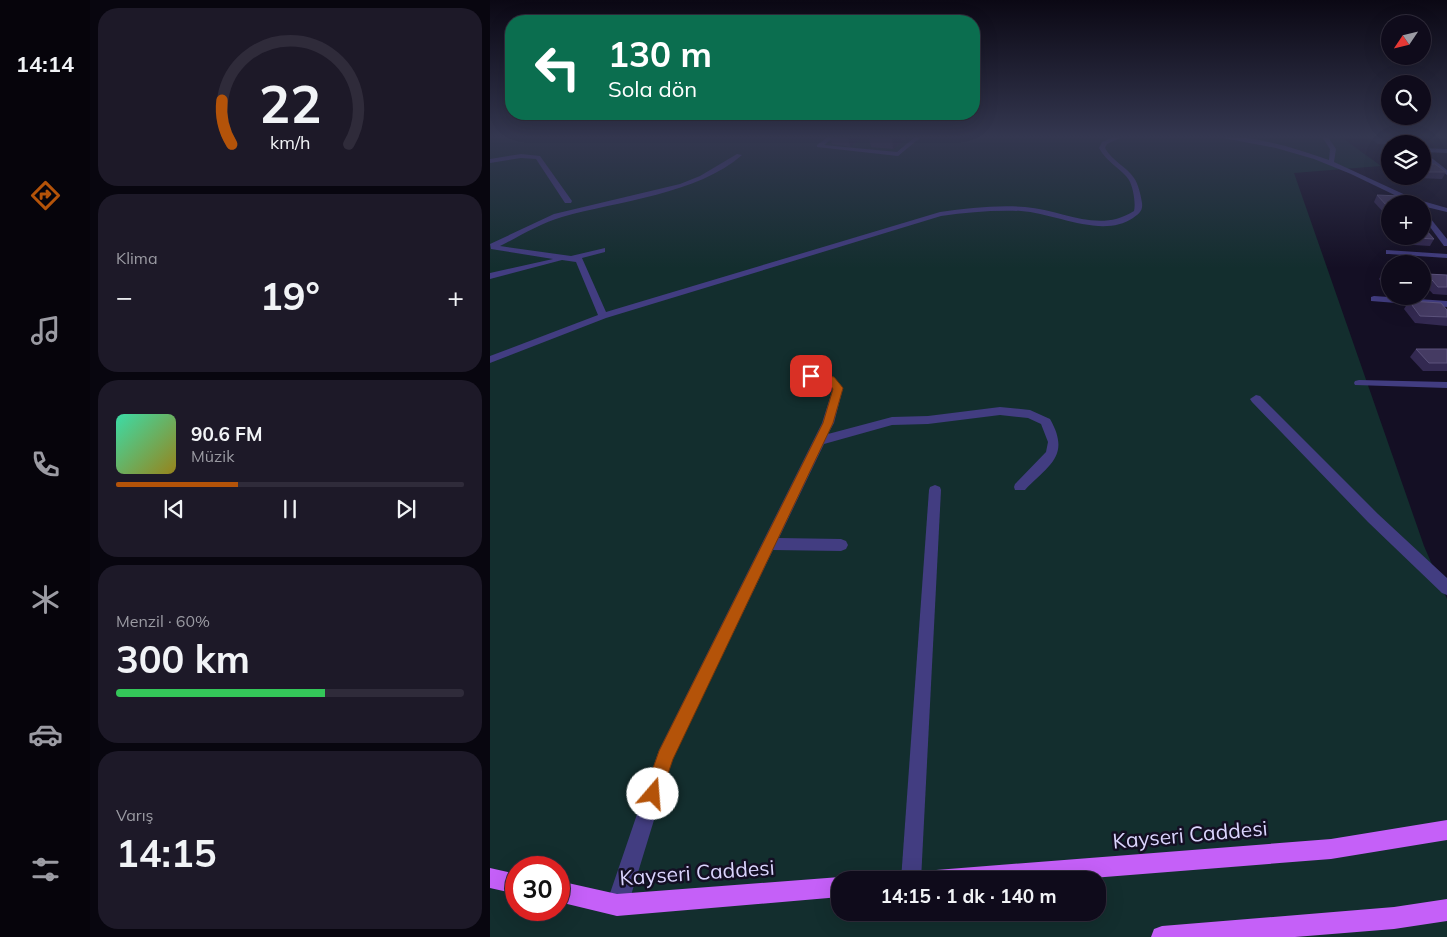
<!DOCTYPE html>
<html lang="tr">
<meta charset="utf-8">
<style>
body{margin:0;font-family:Mulish,sans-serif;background:#1d1928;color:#f1f3f6;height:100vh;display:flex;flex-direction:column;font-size:19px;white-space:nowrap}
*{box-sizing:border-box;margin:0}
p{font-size:16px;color:#9b9ba3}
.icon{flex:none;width:28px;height:28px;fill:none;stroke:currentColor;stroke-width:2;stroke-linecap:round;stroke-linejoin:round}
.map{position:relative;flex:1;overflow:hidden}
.details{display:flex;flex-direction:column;gap:8px;padding:8px;background:#08060f;width:400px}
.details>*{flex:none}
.top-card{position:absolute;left:15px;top:15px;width:475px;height:105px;border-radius:20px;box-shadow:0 5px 20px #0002,0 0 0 1px #2f2b3a;background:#0b6e4f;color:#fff;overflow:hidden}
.needle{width:32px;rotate:235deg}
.controls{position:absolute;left:891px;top:15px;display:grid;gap:10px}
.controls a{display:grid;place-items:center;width:50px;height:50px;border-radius:50%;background:#0f0b1b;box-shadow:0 5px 20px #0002,0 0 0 1px #2f2b3a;font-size:25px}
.speed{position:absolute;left:15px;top:856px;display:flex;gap:10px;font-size:25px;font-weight:700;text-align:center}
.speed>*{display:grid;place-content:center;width:65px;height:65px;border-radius:50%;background:#0f0b1b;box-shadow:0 5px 20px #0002,0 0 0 1px #2f2b3a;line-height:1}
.speed .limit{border:8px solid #d22;background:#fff;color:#111}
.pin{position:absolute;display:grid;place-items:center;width:42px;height:42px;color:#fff;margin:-21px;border-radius:10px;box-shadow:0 2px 8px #0006}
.me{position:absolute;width:55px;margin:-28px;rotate:18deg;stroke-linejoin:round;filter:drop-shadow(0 0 4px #0008)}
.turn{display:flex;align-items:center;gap:18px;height:105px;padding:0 20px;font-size:22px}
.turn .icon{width:65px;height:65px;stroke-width:2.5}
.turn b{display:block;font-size:35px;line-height:42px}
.big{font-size:38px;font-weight:700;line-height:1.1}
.details .tile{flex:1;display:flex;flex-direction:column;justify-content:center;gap:8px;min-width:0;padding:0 18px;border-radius:20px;background:#1d1928}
.details .dial{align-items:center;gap:0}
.dial svg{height:130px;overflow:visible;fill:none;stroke:#2f2b3a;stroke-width:7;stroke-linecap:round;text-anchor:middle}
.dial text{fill:#f1f3f6;stroke:none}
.song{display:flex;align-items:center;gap:15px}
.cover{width:60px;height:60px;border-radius:8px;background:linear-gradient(135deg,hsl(160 70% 55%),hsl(50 70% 35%))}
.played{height:5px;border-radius:2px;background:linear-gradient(90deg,#b45309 35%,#2f2b3a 35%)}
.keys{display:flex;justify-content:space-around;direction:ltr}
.heat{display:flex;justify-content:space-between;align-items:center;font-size:28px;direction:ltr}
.charge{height:8px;border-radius:4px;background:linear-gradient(90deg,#34c759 60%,#2f2b3a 0)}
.trip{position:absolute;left:341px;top:871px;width:275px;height:50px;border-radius:20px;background:#0f0b1b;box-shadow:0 5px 20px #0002,0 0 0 1px #2f2b3a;font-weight:700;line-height:50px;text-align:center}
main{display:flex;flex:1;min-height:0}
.tab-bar{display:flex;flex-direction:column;width:90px;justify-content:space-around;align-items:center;background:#06040b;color:#9b9ba3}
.tab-bar .icon{width:35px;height:35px}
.tab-bar .selected{color:#b45309}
.tab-bar b{font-size:22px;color:#f1f3f6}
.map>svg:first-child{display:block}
</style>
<main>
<nav class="tab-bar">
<b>14:14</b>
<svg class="icon selected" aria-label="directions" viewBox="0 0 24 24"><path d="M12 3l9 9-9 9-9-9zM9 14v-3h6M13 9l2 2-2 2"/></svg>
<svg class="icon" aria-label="music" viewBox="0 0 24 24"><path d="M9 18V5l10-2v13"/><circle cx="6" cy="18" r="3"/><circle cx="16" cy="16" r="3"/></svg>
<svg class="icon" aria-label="phone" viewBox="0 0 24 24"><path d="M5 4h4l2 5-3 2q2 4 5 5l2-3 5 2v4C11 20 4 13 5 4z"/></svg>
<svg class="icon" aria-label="climate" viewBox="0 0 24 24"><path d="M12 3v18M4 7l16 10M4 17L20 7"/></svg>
<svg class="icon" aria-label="car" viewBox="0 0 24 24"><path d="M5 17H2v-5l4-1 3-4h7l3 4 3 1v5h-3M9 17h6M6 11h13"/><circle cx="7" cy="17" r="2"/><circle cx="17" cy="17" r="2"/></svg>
<svg class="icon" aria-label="filters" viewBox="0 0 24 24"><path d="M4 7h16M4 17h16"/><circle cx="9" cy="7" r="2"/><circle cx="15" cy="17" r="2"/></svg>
</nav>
<section class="details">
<div class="tile dial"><svg viewBox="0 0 100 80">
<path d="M14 69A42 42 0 1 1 86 69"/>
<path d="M14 69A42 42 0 0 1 8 42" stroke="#b45309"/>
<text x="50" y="56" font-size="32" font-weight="700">22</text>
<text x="50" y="72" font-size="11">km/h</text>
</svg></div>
<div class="tile"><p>Klima</p>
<div class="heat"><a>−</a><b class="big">19°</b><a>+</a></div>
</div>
<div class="tile">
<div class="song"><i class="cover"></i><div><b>90.6 FM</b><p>Müzik</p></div></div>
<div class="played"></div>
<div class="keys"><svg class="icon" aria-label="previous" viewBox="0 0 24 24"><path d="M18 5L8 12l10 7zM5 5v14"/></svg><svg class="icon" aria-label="pause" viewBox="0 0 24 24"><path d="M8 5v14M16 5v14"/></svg><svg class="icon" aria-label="next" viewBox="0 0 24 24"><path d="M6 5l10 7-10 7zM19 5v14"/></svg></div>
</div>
<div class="tile"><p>Menzil · 60%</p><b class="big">300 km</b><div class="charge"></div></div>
<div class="tile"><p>Varış</p><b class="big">14:15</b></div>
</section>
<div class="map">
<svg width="957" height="937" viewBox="0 0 957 937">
<rect width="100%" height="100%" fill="#140f24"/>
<path fill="#132e2e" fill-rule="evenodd" d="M0 137H851L891 166 804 173 934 546 957 599V937H0ZM26 868H69V910H26ZM350 880H608V912H350Z"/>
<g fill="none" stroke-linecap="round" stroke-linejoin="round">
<g fill="#423d81" fill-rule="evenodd">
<path d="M338 137H344L334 145 407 152 425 137H431L408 156 327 147V145Z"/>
<path d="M624 137H632L617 144 615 148C622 161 636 166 644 178 648 183 651 196 652 203 653 211 649 214 643 218 612 239 565 213 531 211 504 210 478 212 451 216L116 318 0 363V356L108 315 86 262 72 260 0 279V273L63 259 1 249 0 244 64 214 190 184 210 176 247 154 252 155C208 194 128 201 72 217 51 223 30 236 10 246L81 256 115 248V252L92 258 116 312 450 212C478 208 507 205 535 207 574 210 608 234 644 211 646 203 643 187 639 180 632 169 617 163 609 148L612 142Z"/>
<path d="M728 137C765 135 805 148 839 160L840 149 832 137H838L846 149 844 162 922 198 957 208V212L932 206V204L917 201 861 174 824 159 786 148Z"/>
<path d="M908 137H915L924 144H917Z"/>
<path d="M932 148 957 149V153L934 152 957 170V175L932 156Z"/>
<path d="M31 154 50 156 82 201 81 203H75L46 159 31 158 0 163V159Z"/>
<path d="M932 208 957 239V246H954L932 216Z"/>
<path d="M896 250 957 254V258L899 254H896Z"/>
<path d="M884 296 957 301V307L881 301V297Z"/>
<path d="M330 373 344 377 353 388 344 423 338 434 402 417 438 416 510 407 540 410 560 419C581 456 559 465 535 490H525L524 487 525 484 556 452 558 442 551 424 538 418 510 415 438 424 402 425 334 444 289 538 351 539 356 541 358 545 356 549 351 551 283 550 183 758 138 905 135 913 127 916 119 913 116 905 169 750 332 423 343 388C330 372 312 387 302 377L307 374Z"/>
<path d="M869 380 957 382V388L865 385 864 383 865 381Z"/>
<path d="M766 395 770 396 888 514 957 578V595L952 593 878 522 762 402 760 399Z"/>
<path d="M445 485 450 487 451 490 431 880H411L439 490 440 487Z"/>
</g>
<g fill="#c560f8" fill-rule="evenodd">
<path d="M957 820V840L841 859 577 880H436L439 873 446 870 841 839Z"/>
<path d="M0 868 26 874V894L0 888Z"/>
<path d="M350 877 358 880H350V897L127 916 69 902V881L127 894Z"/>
<path d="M957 899V921L904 929 805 937H661L664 929 672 926 904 907Z"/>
</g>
</g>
<g fill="#332951">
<path d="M340 137H372V138L360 147 342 144Z"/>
<path d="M379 137H418L414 140H412V142L403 149 381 147Z"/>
<path d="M878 137H909L911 138 908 144H888Z"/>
<path d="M932 156 938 160 936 164 956 172 952 179 929 178 926 176H932Z"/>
<path d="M887 195 900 204V227H897L891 219 894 213 884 202Z"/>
<path d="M901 236H932L944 239 940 246 908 244Z"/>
<path d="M894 271 900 272V292H899L889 279Z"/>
<path d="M937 274 957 275V295L943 294 932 282V281Z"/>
<path d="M919 301 957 310V326L925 323 914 309Z"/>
<path d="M926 349H957V371H933L920 357Z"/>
</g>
<g fill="#1f1737">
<path d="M358 137H372V138L360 147Z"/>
<path d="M402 137H411L412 142 403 149Z"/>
</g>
<g fill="#453b63" stroke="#5c537c">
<path d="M889 137H909L911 138H890Z"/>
<path d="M932 156 938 160H932Z"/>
<path d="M932 164H945L956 172H932Z"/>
<path d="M887 195 910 196 917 204H900V206H897Z"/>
<path d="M894 212H900V218Z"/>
<path d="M932 230H936L944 239 912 237 911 236H932Z"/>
<path d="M894 271 900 272V280Z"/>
<path d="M937 274 957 275V287H948Z"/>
<path d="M919 301 951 303 957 310V317L930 316Z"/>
<path d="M926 349H957V363H939Z"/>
</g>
<linearGradient id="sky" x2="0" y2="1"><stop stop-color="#0b0814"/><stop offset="0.51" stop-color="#343750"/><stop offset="1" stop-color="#343750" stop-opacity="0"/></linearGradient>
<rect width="957" height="268" fill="url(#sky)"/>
<path fill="#b45309" stroke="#753606" d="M321 373 344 377 353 388 343 423 183 759 169 800 163 802 157 800 154 794 169 751 333 423 343 389 338 382 317 378 316 376Z"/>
<g text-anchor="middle" stroke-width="5" stroke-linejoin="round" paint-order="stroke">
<g font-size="21" fill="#dad4fd" stroke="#140f24">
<text transform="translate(700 835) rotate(-5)" y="7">Kayseri Caddesi</text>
<text transform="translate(207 873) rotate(-4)" y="7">Kayseri Caddesi</text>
</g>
</g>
</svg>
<div class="controls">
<a><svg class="needle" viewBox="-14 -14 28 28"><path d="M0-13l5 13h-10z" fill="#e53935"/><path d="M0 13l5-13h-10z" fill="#9b9ba3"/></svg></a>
<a><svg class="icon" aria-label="search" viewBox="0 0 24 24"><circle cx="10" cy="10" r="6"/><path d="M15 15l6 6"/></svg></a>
<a><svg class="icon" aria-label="layers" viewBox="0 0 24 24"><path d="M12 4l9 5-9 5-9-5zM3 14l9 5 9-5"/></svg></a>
<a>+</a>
<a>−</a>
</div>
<div class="speed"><div class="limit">30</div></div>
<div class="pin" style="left:321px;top:376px;background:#d93025"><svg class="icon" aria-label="arrive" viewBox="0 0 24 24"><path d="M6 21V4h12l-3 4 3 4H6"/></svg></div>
<svg class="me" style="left:163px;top:794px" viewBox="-20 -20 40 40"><circle r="19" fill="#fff"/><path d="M0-13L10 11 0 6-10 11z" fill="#b45309"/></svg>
<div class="trip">14:15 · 1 dk · 140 m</div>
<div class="top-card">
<div class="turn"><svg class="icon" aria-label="left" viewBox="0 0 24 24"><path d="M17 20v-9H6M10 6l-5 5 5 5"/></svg><div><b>130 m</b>Sola dön</div></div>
</div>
</div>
</main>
